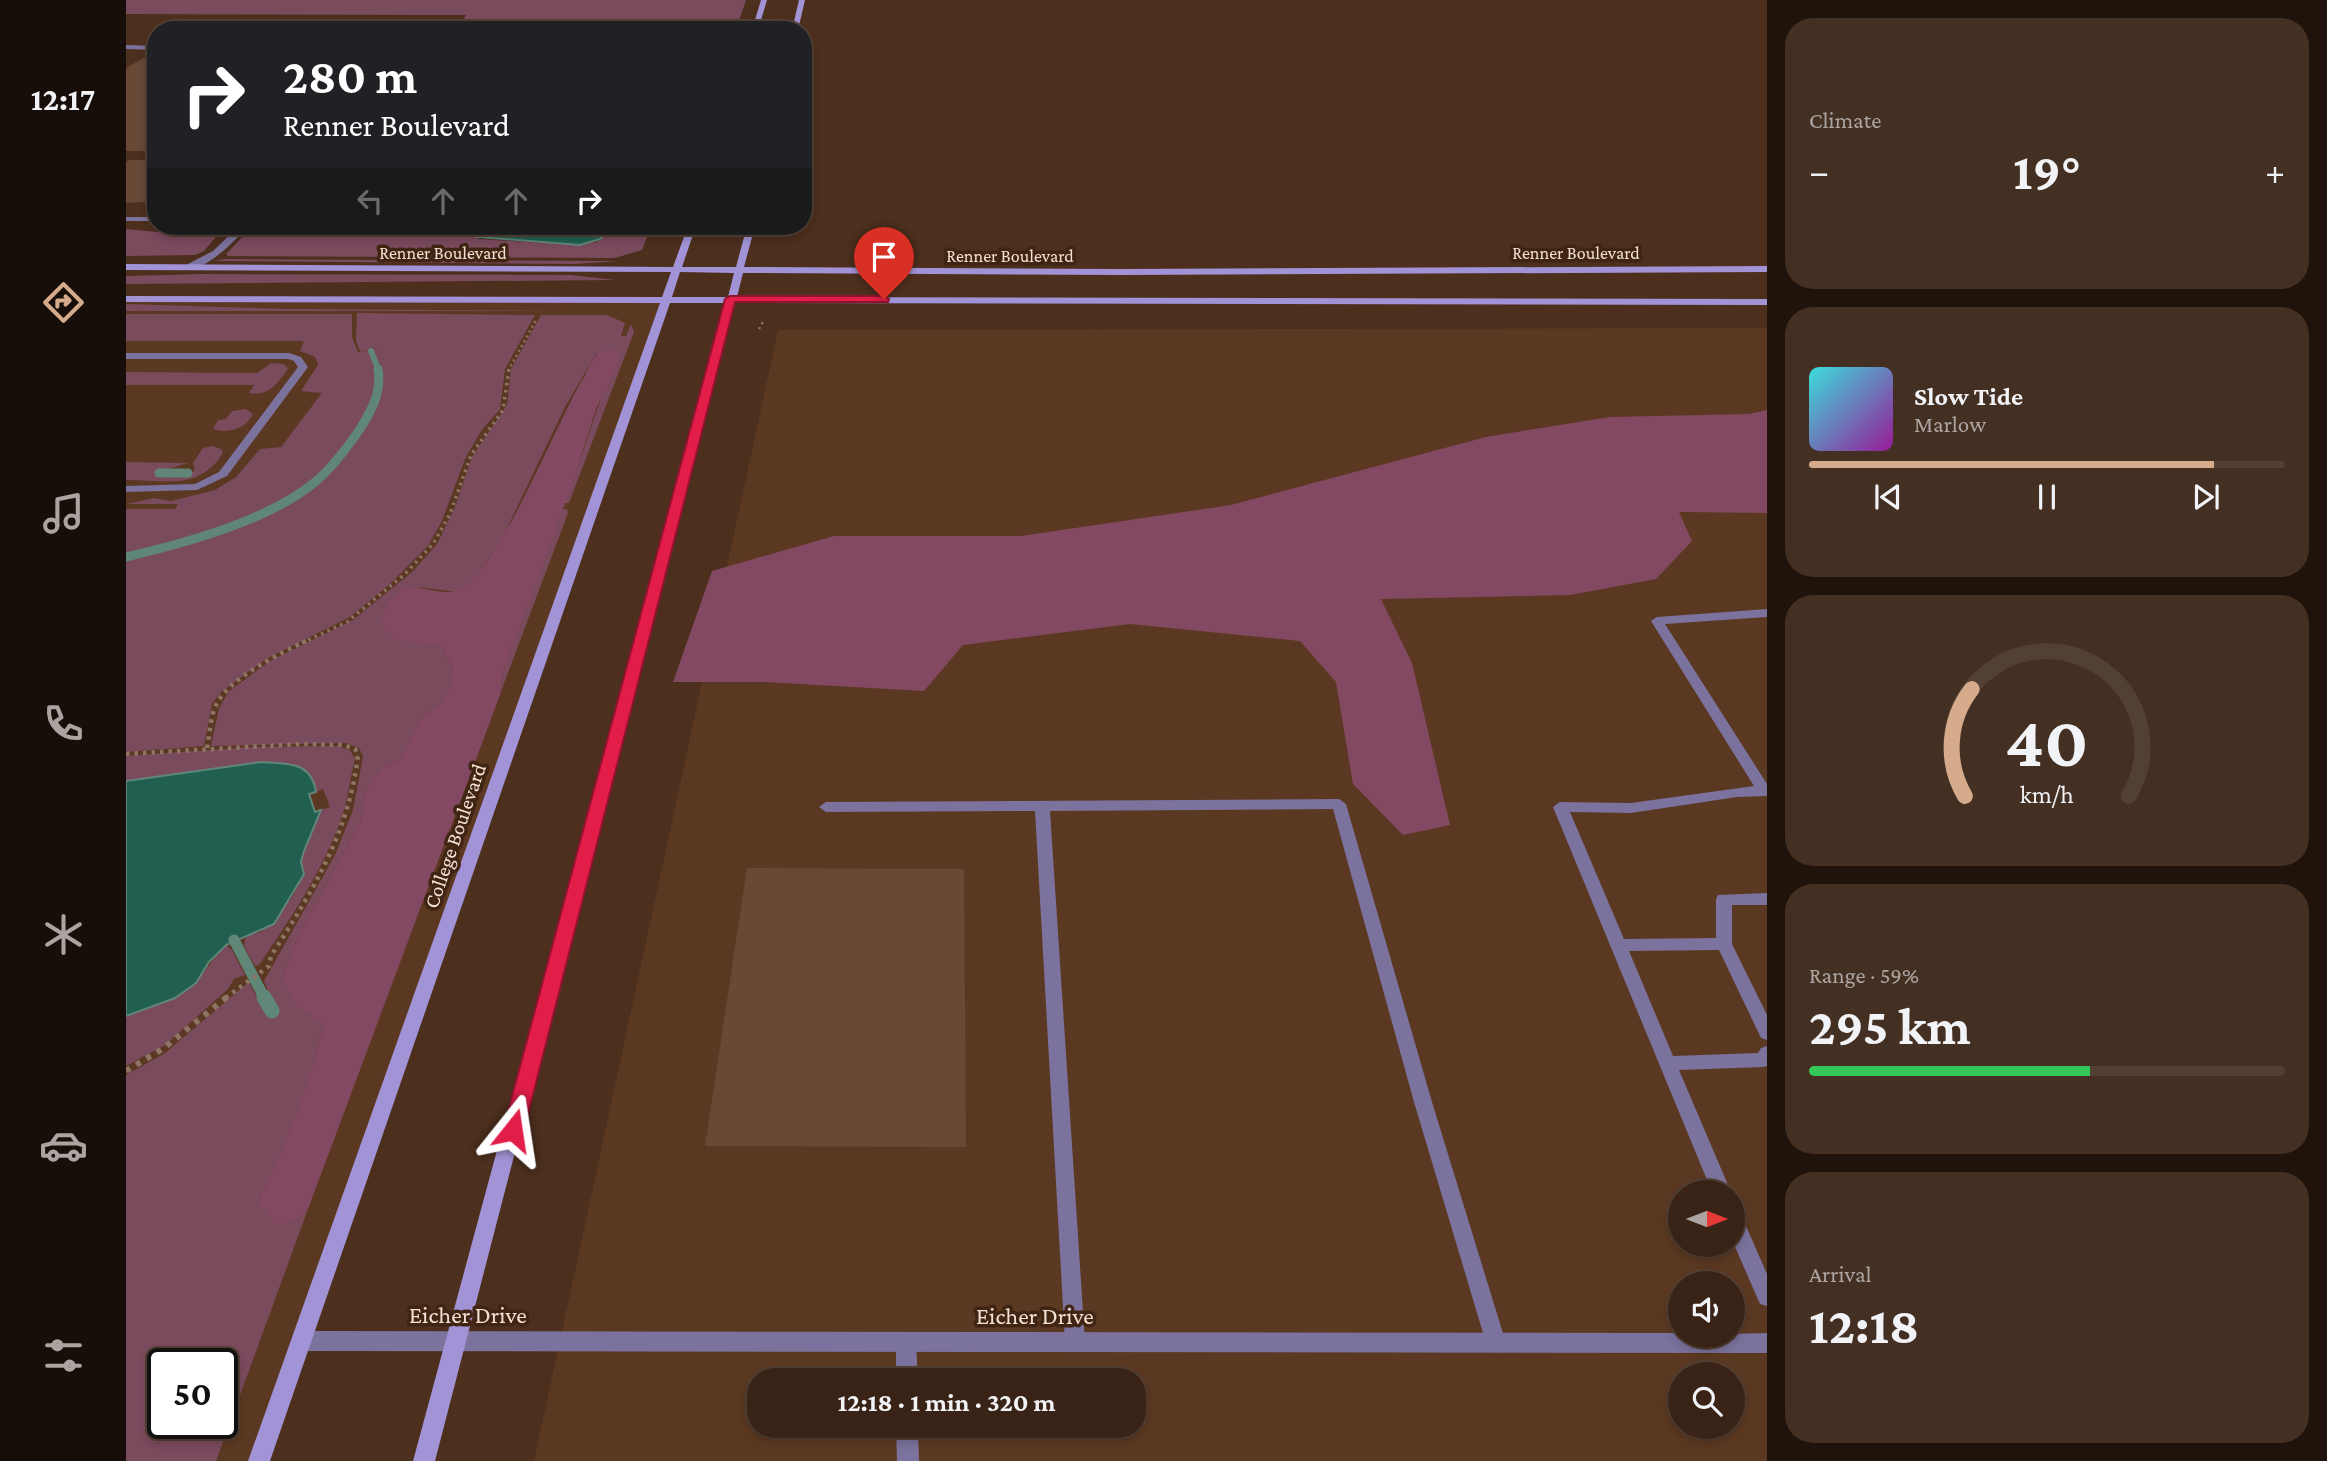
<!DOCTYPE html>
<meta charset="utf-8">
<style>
body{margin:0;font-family:"Crimson Pro",serif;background:#442f23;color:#f1f3f6;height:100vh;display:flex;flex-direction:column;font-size:26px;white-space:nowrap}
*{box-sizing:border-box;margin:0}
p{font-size:23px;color:#aba4a1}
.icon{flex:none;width:38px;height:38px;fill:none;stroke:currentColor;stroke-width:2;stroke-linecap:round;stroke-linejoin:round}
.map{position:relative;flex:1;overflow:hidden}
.panel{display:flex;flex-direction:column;gap:18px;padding:18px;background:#1f130c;width:560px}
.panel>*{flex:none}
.banner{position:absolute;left:21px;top:21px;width:665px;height:214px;border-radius:28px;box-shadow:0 4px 10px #0003,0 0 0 2px #534035;background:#202124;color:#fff;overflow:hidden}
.needle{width:46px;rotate:90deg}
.controls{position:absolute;left:1542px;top:1180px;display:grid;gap:14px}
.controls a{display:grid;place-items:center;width:77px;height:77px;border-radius:50%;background:#392316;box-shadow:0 4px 10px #0003,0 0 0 2px #534035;font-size:35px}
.speed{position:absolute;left:21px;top:1348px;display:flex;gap:14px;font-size:35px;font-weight:700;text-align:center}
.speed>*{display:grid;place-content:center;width:91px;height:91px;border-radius:50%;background:#392316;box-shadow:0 4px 10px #0003,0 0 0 2px #534035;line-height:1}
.speed .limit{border:4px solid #111;border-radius:10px;background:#fff;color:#111}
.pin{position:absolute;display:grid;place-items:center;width:60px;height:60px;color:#fff;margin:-72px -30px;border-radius:50% 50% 50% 0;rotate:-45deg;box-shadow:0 0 7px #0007}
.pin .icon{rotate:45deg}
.me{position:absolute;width:77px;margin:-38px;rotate:15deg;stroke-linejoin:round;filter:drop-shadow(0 0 5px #0008)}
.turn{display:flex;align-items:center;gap:24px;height:147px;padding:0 21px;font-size:32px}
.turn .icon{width:91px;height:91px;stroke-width:2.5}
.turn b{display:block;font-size:49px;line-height:60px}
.lanes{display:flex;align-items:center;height:66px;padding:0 21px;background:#0003;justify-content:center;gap:35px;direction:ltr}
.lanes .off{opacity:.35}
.big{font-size:52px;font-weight:700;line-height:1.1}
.panel .tile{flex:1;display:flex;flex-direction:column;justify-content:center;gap:10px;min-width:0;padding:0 24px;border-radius:28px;background:#442f23}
.panel .dial{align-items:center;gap:0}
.dial svg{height:182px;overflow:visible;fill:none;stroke:#534035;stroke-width:7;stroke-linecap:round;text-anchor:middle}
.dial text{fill:#f1f3f6;stroke:none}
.song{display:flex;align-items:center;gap:21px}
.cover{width:84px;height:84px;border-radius:10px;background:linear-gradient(135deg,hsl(180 70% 55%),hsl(300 70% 35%))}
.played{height:7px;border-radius:4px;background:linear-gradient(90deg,#d6ab8b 85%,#534035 85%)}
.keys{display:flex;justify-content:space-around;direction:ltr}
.heat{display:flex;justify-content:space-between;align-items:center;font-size:38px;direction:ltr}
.charge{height:10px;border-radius:5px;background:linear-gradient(90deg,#34c759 59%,#534035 0)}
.trip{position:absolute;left:621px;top:1368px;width:399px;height:70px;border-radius:28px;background:#392316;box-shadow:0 4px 10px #0003,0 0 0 2px #534035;font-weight:700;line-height:70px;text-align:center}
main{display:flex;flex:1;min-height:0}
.dock{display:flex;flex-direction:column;width:126px;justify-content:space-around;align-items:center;background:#170e09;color:#aba4a1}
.dock .icon{width:49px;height:49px}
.dock .on{color:#d6ab8b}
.dock b{font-size:32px;color:#f1f3f6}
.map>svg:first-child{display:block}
</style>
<main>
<nav class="dock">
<b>12:17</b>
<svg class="icon on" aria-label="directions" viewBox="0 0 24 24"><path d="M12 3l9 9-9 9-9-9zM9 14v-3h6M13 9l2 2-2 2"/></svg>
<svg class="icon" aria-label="music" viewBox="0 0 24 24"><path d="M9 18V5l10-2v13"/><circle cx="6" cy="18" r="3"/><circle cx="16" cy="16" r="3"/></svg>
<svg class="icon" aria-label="phone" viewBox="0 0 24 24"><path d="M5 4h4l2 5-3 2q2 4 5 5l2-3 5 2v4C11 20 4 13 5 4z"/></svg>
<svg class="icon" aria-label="climate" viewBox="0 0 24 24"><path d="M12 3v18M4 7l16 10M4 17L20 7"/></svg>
<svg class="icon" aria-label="car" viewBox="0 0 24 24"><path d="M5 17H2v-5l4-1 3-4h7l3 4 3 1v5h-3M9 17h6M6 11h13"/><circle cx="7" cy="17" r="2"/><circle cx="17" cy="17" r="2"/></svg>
<svg class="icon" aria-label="filters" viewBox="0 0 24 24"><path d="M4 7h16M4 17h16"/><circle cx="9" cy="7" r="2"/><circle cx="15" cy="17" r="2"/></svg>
</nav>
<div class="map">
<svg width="1641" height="1461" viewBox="0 0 1641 1461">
<rect width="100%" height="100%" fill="#4c2f1d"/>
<g fill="#5b3821" fill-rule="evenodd">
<path d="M0 298 540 299 133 1461H0ZM37 1363H96V1423H37Z"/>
<path d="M1641 328V1461H408L652 330ZM1554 1192H1606V1244H1554ZM1554 1283H1606V1335H1554ZM1554 1374H1606V1426H1554ZM634 1381H1008V1426H634Z"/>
</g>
<g fill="#7a4a5d" fill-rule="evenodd">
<path d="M0 0H620L610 30H342L351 19H338L340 15 0 14Z"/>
<path d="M99 226 78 251 69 255 0 256V229L31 232 95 229Z"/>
<path d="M127 226H135L132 230H291L294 226H374L352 235V239L451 245 471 242 485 232 482 226H502L496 239 504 226H525L516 250 489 258 102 256 100 254Z"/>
<path d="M99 259 493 261 449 264 87 261Z"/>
<path d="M76 274 445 275 490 280 0 284V276Z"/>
<path d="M0 304 164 309 450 311H0Z"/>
<path d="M231 313 409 315 379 369 374 409 355 431 339 459 316 521 302 546 264 584 224 617 140 659 95 692 86 704 78 746 0 752V509H49L52 504H1L28 498 45 501 89 490 110 477 134 449 155 447 196 393 175 391 192 365 189 357 174 351 178 341H0V314H226V337L232 352 257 347 234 351 230 341Z"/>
<path d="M415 315H481L499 323 495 336H500L505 324 508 332 443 503H437C460 456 467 404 494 360L470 354 439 407 375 541 345 585 330 592 292 587 301 643 316 646 327 669V686L313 704 293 721 274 759 255 769 241 786 234 822 171 939 156 978 169 1003 197 1024C184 1087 160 1145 132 1203L173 1218 182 1209 90 1461H0V1075L39 1053 123 982 140 1015 150 1010 138 981 209 855 227 810 237 756 233 748 220 743 85 746 93 708 103 691 144 661 227 620 286 572 311 544 329 507 346 457 381 405 385 369ZM37 1363H96V1423H37Z"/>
<path d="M145 363 158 364 162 369C152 383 142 397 123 393L128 385H0V372L131 373Z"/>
<path d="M120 409 127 414C120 429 102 434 87 429L92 420 100 419 106 411Z"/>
<path d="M87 446 95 449 97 453C73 491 40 480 0 480V462L62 463 42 469 33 478 64 475 69 469 67 463 77 448Z"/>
<path d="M435 509H441L442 513 374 694 377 671Z"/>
<path d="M210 746 224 750 229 759C225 775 223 791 219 807 202 863 166 917 133 965L129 966 118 946 120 934 135 932 165 899 178 874 175 862 178 851 195 810 204 807 197 789 190 792 184 778 162 764 135 762 0 781V756L126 747Z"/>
<path d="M100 945 106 950 119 975 108 979 102 989 39 1045 0 1066V1016C23 1005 51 1001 69 983 80 971 88 957 100 945Z"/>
</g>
<g fill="#844962">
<path d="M490 350 494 360 470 409 447 482 377 671 374 695 182 1209 173 1218 153 1226 132 1203C159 1146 184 1087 197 1024L168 1003 156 978 171 939 234 822 241 786 255 769 274 759 293 721 313 704 326 686 327 669 316 646 269 640 256 624C257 606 266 596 281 586 297 587 318 596 333 590 369 578 433 417 458 377 463 368 466 356 475 351Z"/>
<path d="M1641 410V513L1553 512 1566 541 1530 579 1444 595 1255 599 1286 663 1324 825 1277 835 1227 784 1210 682 1174 641 1004 624 837 645 798 691 639 682H547L586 571 708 536H895L1105 505 1360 437 1484 417 1623 414Z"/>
</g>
<g fill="#216050" stroke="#608678" stroke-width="2">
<path d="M376 226H481L483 231 474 239 454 245 353 237Z"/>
<path d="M135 762C162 764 185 761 190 792L183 794 189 812 195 810 178 851 175 862 178 874 148 924 100 945 83 962 70 983 49 998 0 1016V781Z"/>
</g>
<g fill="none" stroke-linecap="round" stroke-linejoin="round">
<path stroke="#608678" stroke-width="6" d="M245 351 253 371"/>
<g stroke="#608678" stroke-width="9">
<path d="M33 473H62"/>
<path d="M0 557C59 543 142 521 189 482 207 467 221 448 234 429 246 410 256 391 252 369"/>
</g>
<path stroke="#608678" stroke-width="11" d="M108 940 139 999"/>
<path stroke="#608678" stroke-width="15" d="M138 997 146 1011"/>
</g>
<g fill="#674936">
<path d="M18 58H30V146L23 151H0V68Z"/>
<path d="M3 160H30V201L0 203V162Z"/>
<path d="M621 868 838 869 840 1147 579 1146Z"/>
</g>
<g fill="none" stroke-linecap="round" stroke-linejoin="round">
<g stroke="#8d7465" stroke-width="2.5" stroke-dasharray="2 3.5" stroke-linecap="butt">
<path d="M633 329 638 320"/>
<path d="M382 371 410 320"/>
</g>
<path stroke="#8d7465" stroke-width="3.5" stroke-dasharray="2.5 4.5" stroke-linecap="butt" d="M176 643 221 622 279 574 307 544 324 514 345 455 377 410 383 369"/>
<g stroke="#8d7465" stroke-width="4.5" stroke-dasharray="3.5 5" stroke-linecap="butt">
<path d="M81 748C84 735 84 717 90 705 102 679 154 653 180 641"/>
<path d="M0 754 175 744 218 745 229 749 232 754C224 831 186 892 145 956L143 966 98 999"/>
</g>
<path stroke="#8d7465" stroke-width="6" stroke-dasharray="5 7" stroke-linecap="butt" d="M0 1071 38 1048 101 997"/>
<g fill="#7b729d" fill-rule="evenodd">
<path d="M224 20 229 21 220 30H213Z"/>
<path d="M0 45 30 46V50L0 49Z"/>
<rect x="0" y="217" width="30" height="4"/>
<path d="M113 226H122C108 242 80 271 58 270V266L87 251Z"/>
<path d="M0 353H163L175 357 182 367 101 476 71 490 0 492V486L69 484 93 472 172 367 168 361 162 359H0Z"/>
<path d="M1641 609V617L1539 624 1641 784V796L1611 797 1505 813 1444 812 1498 939 1590 938V899L1592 895 1641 893V905H1606V944L1641 1015V1040L1635 1038 1593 950 1503 951 1547 1056 1632 1053 1635 1048 1641 1046V1066L1637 1067 1553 1070 1605 1192H1586L1427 807 1434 802 1505 803 1628 786 1525 621 1531 617Z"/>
<path d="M1213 799 1220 804 1306 1102 1380 1343 1377 1350 1370 1353 1363 1350 1360 1343 1288 1102 1207 809 924 811 959 1342 956 1349 949 1352 942 1349 939 1342 909 811 700 812 693 807 700 802Z"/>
<path d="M1606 1208 1613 1210 1641 1274V1306L1634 1304 1606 1240Z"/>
<path d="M780 1332 787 1335 790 1342 792 1381H770V1342L773 1335Z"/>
<path d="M770 1426H792L793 1461H771Z"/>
</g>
<path fill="#7b729d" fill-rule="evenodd" d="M176 1331 1554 1333V1335L1641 1333V1353L176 1351 169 1348 166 1341 169 1334Z"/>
<g fill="#a293d7" fill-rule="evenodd">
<path d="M635 0H641L632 30H626Z"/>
<path d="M673 0H679L672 30H666Z"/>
<path d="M562 226H570L556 267H610L621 226H629L618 267 995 269 1641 266V272L995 275 617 273 611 297 1641 299V305L609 303 309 1461H287L600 303H544L144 1461H122L534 303 0 302V296L536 297 545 272 0 270V264L547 267ZM554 272 608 273 602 297H546Z"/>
</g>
</g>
<path fill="#e11d48" stroke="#92132f" stroke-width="2" d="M758 296 763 299 762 302H609L398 1130 395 1137 387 1139 380 1137 377 1130 599 299 604 296Z"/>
<g text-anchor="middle" stroke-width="7" stroke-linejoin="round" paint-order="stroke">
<g font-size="18" fill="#f3e0d5" stroke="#412513">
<text x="317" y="259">Renner Boulevard</text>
<text x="1450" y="259">Renner Boulevard</text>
<text x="884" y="262">Renner Boulevard</text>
</g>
<g font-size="21" fill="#f3e0d5" stroke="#412513">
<text transform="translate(329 836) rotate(-71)" y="7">College Boulevard</text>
</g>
<g font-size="24" fill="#f3e0d5" stroke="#412513">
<text x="342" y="1323">Eicher Drive</text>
<text x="909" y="1324">Eicher Drive</text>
</g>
</g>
</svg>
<div class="controls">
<a><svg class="needle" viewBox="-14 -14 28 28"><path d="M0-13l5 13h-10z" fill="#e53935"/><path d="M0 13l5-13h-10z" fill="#aba4a1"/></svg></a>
<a><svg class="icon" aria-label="sound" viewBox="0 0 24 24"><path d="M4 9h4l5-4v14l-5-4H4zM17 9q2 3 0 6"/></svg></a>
<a><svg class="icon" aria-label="search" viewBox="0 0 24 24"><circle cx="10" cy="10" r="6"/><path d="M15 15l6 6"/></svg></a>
</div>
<div class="speed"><div class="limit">50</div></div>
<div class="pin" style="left:758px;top:299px;background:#d93025"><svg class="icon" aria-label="arrive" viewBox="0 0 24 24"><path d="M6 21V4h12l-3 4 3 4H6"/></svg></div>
<svg class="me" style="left:387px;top:1130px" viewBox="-20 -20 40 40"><path d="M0-17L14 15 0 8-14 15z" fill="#e11d48" stroke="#fff" stroke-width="4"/></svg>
<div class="trip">12:18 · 1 min · 320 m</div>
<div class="banner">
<div class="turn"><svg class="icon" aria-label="right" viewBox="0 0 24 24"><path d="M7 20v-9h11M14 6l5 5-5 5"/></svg><div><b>280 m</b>Renner Boulevard</div></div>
<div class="lanes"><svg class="icon off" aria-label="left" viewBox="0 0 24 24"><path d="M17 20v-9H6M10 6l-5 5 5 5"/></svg><svg class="icon off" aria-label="ahead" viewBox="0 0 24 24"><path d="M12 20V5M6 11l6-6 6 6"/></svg><svg class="icon off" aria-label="ahead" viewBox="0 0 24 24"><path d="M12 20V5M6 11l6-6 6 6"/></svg><svg class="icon" aria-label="right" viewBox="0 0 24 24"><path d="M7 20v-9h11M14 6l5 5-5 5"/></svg></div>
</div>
</div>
<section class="panel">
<div class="tile"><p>Climate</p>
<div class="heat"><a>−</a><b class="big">19°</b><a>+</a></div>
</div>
<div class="tile">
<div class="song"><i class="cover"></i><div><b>Slow Tide</b><p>Marlow</p></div></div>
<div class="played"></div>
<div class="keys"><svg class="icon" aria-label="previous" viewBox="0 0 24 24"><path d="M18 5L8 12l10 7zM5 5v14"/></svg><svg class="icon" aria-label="pause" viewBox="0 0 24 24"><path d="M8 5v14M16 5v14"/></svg><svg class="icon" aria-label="next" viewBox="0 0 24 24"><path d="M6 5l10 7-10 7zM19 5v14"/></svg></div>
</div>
<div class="tile dial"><svg viewBox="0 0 100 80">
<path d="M14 69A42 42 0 1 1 86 69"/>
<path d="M14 69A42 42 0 0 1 17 22" stroke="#d6ab8b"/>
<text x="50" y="56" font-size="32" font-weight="700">40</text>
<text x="50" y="72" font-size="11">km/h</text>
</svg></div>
<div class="tile"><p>Range · 59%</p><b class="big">295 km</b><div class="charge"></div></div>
<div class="tile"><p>Arrival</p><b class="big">12:18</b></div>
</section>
</main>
